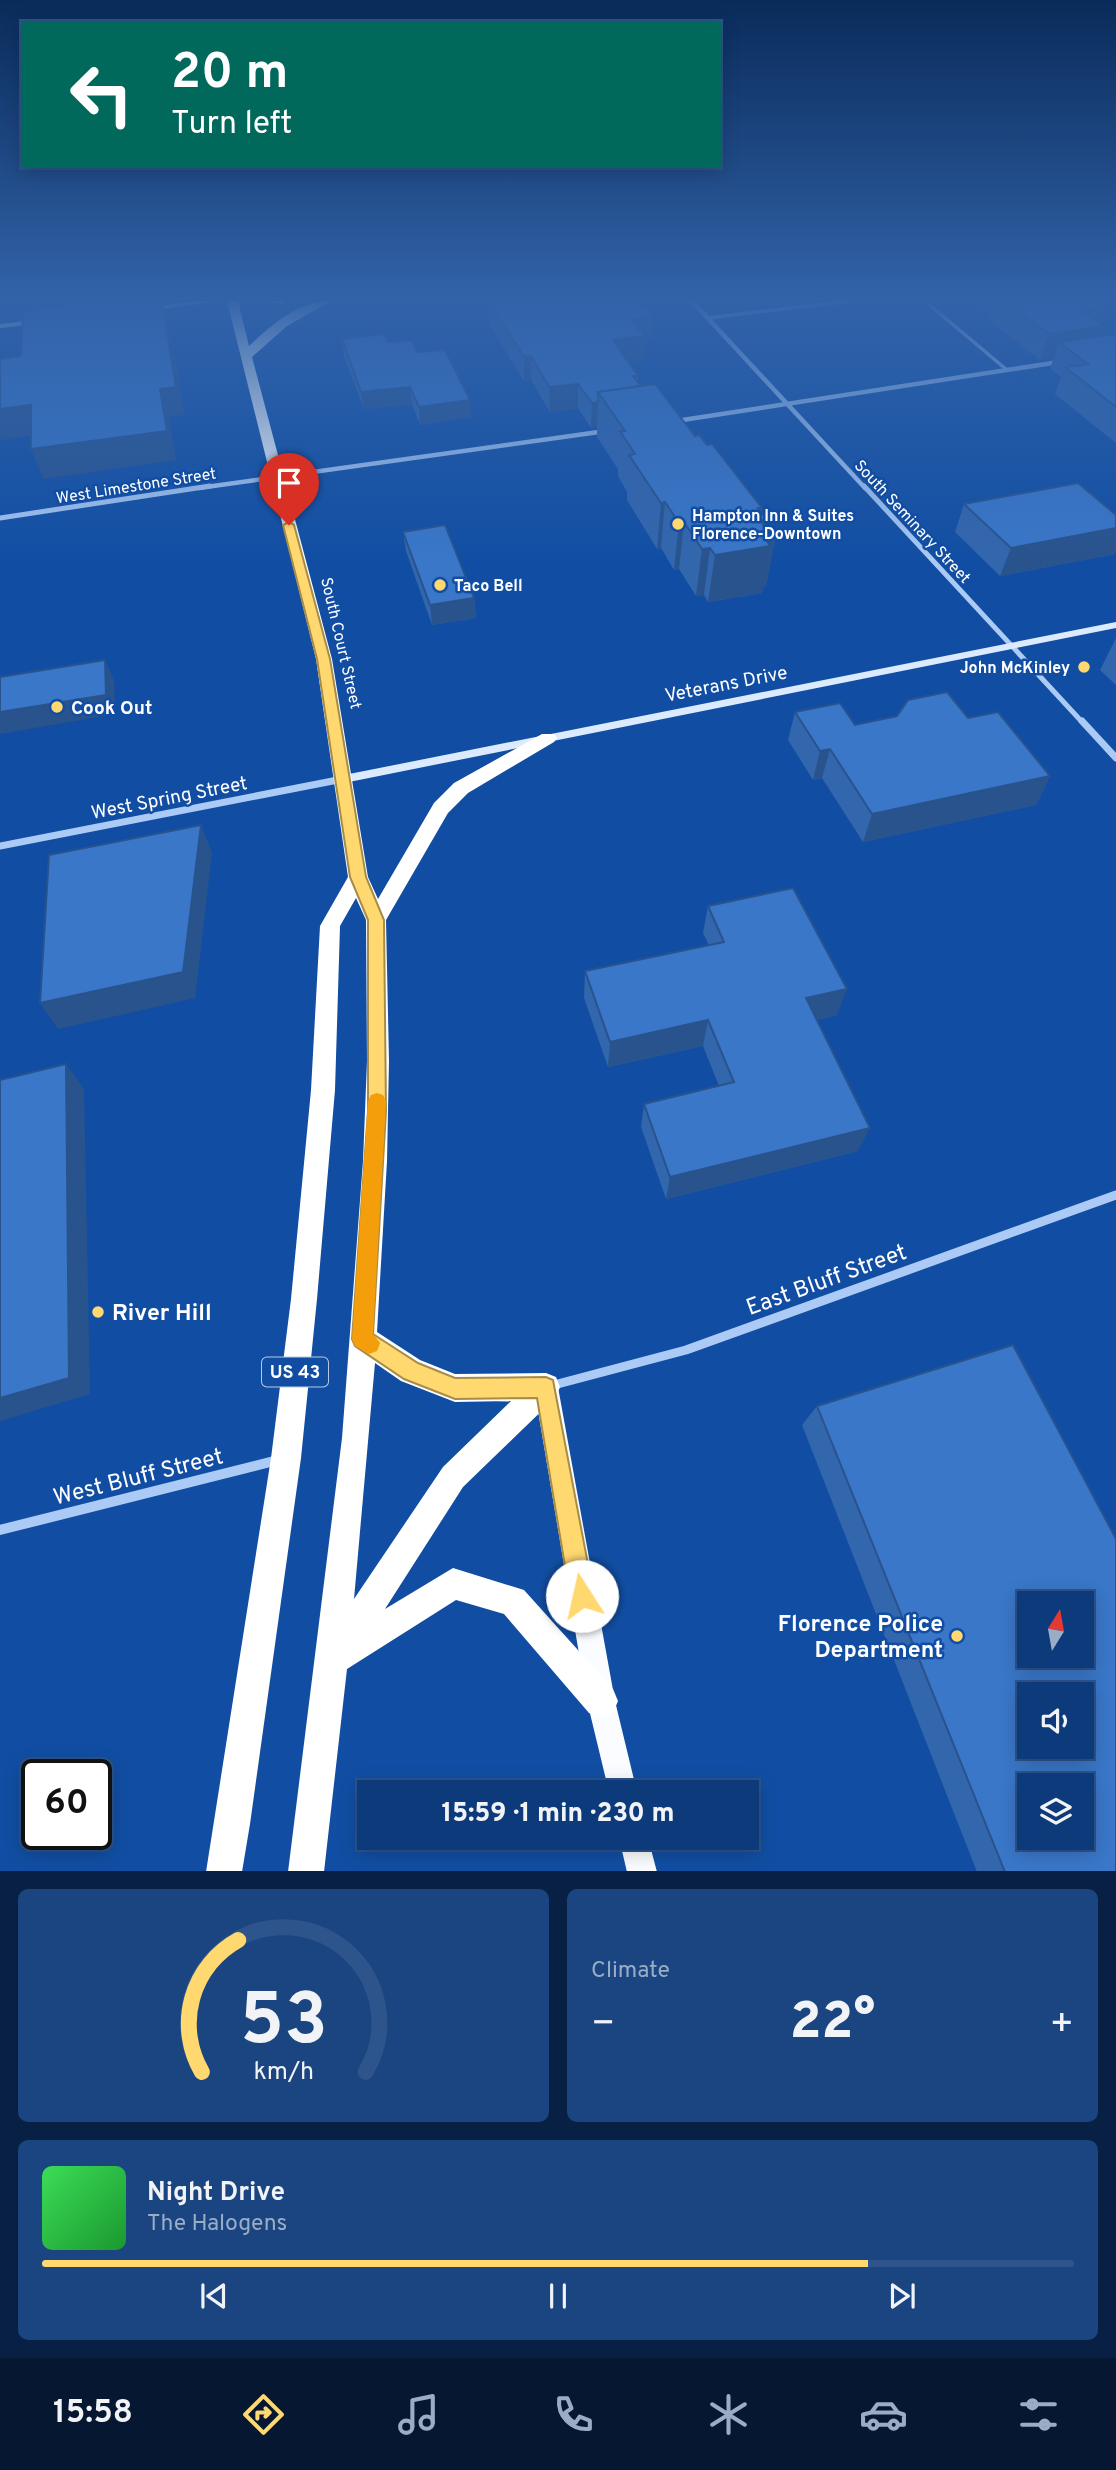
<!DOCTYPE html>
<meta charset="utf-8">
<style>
body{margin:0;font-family:Overpass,sans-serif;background:#1b4581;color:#f1f3f6;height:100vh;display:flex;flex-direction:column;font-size:26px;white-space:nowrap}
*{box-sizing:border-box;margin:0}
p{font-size:23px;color:#9aadc7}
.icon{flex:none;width:38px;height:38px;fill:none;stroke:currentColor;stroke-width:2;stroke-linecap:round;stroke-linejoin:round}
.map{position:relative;height:1871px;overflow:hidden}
.panel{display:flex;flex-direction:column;gap:18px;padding:18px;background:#072043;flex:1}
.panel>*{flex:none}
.guide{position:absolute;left:21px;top:21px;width:700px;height:147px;border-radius:0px;box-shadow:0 4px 18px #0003,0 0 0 2px #2d548b;background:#00695c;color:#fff;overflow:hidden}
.needle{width:46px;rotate:11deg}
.controls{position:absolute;left:1017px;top:1591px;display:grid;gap:14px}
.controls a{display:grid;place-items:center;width:77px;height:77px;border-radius:0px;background:#0d3a7a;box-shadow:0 4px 18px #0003,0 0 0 2px #2d548b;font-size:35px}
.speed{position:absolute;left:21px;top:1759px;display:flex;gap:14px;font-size:35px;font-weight:700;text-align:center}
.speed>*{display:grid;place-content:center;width:91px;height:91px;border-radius:50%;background:#0d3a7a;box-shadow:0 4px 18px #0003,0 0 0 2px #2d548b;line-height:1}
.speed .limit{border:4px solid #111;border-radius:10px;background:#fff;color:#111}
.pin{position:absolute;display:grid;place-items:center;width:60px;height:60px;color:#fff;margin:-72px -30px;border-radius:50% 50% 50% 0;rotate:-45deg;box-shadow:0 0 7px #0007}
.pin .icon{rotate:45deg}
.me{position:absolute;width:77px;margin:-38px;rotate:350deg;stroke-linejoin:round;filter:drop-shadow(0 0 5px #0008)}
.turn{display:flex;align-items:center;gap:24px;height:147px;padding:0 35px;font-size:32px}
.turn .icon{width:91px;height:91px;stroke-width:2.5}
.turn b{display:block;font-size:49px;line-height:60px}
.big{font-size:52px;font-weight:800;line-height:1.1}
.panel .widget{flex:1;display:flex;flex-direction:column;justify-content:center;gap:10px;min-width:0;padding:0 24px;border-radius:10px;background:#1b4581}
.panel .dial{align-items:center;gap:0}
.dial svg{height:182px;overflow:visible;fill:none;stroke:#2d548b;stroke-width:7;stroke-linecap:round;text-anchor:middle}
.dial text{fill:#f1f3f6;stroke:none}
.song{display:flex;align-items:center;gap:21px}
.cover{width:84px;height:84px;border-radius:10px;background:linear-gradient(135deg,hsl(130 70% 55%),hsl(130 70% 35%))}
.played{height:7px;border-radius:4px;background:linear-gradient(90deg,#ffd870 80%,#2d548b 80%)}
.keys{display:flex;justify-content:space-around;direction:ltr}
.heat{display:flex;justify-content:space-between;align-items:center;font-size:38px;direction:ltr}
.panel .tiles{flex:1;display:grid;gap:18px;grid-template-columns:1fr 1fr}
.widget:last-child{grid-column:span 2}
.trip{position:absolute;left:357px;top:1780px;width:402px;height:70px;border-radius:0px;background:#0d3a7a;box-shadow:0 4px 18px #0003,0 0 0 2px #2d548b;font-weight:800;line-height:70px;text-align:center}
.tab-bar{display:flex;height:112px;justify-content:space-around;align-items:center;background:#051731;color:#9aadc7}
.tab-bar .icon{width:49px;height:49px}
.tab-bar .selected{color:#ffd870}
.tab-bar b{font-size:32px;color:#f1f3f6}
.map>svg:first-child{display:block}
</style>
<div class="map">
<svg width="1116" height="1872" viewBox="0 0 1116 1872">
<rect width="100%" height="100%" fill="#114ea3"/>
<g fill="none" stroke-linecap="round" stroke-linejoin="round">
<g stroke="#abcbf6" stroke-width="3.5">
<path d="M925 301 1007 370"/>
<path d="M707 318 849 301"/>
</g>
<g stroke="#abcbf6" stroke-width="4.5">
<path d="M692 301 865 488"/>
<path d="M676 421 1059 362"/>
<path d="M199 488 606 431"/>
</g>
<g stroke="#abcbf6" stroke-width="5">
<path d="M864 486 1083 723"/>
<path d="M0 518 210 486"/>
</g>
<g stroke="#abcbf6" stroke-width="7">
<path d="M1082 721 1116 758"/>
<path d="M0 846 343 779"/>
</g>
<path stroke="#abcbf6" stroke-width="9" d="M550 1386 686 1350 1116 1195"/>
<path stroke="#abcbf6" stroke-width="10" d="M0 1530 278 1460"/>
<g fill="#dceafe" fill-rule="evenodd">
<path d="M194 301H220L145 311 141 309Z"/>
<path d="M42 319 46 321 45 323 0 328V324Z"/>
<path d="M1116 622V628L344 783 338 779 344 775Z"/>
</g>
<g fill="#fafcff" fill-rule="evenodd">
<path d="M546 1375 554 1379 558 1387 615 1701 637 1792H609L587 1701 534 1387 538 1379Z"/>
<path d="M619 1838H648L657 1872H627Z"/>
</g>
<g fill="#fff" fill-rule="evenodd">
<path d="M227 301H238L249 346C273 324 298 301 331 301L287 326 252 357 332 659 368 877 378 899 434 803 454 783 542 734H554L557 738 554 742 468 793 448 813 386 920 389 1061 387 1161 377 1332 420 1360 455 1374 546 1373 556 1377 560 1387 556 1397 463 1487 385 1609 453 1568 524 1590 613 1689 618 1701 613 1713 601 1718 589 1713 504 1614 456 1600 347 1669 324 1872H288L342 1438 363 1161 367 1061 366 920 356 898 340 926 335 1090 317 1299 301 1458 250 1824 242 1872H206L271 1458 291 1299 311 1090 320 926 348 877 316 659ZM375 1363 401 1381 455 1402 511 1401 443 1467 354 1599Z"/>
<path d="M270 301H287L282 304Z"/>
</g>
</g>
<g fill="#3266ad">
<path d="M488 301 653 317 651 340 644 341 643 360 629 362 638 376V383L641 386 695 436 762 508 761 513 765 526 775 539 766 586 763 587 762 593 708 602 704 595 696 596 679 569 674 570 661 548 657 549 627 500V492L618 476V469L597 437V427L591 428 578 408 550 412 531 380 524 381 489 324Z"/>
<path d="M973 301H1096L1106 308 1100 324 1099 336 1116 335V443L1055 394 1061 377 1050 368 1054 358 1040 360 990 321 991 316Z"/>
<path d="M342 339 388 342 417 352 472 417 420 425 412 404 364 409 344 356Z"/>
<path d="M964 504 1115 554 1000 576 955 532Z"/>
<path d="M403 532 474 598 476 618 432 625 406 551Z"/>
<path d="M1116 638V685L1100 670Z"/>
<path d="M795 712 855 725 968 718 1050 776 1036 805 863 842 822 778 813 780 788 740Z"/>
<path d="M708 906 837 1015 816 1020 858 1151 666 1199 641 1127 644 1104 719 1086 703 1046 608 1067 584 998 585 971 709 945 703 933Z"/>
<path d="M817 1406 1116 1872H977L802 1425Z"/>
</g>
<g fill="#29538d">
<path d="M162 301 169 322 185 415 169 417 176 460 43 479 31 449 160 389Z"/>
<path d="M1106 308 1100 326H1103L1093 352 1059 342 1054 358 1040 360 1049 334 1083 311Z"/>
<path d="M653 317 651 340 644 341 643 360 612 365 613 340 631 319Z"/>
<path d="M531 356V380L524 381V357Z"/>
<path d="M578 384V408L550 412 549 387Z"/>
<path d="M410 387 412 404 364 409 361 392Z"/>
<path d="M470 400 472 417 420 425 419 407Z"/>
<path d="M598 402 597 427 591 428 592 403Z"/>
<path d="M31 405 42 434 0 440V409Z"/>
<path d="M665 502 661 548 657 549 661 503Z"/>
<path d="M758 508H762L756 548 760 521 766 519 761 547 767 541 775 539 766 586 763 587 762 593 708 602 715 555Z"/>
<path d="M684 522 679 569 674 570 679 523Z"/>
<path d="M1116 528V551L1115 554 1000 576 1011 548Z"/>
<path d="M710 548 704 595 696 596 702 549Z"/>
<path d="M474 598 476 618 432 625 430 605Z"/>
<path d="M105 660 114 680 115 714 0 734V712Z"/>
<path d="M830 749 822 778 813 780 820 751Z"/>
<path d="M1050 776 1036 805 863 842 872 814Z"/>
<path d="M201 825 212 853 195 998 58 1029 40 1003Z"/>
<path d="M847 989 837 1015 797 1024 806 998Z"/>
<path d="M708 1020 703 1046 608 1067 610 1042Z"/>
<path d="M66 1064 84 1089 90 1394 0 1421V1398Z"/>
<path d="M870 1128 858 1151 666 1199 670 1177Z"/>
</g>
<g fill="#3a77c9" stroke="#29538d" stroke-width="2" fill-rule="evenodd">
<path d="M61 301H162L176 387 160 389 167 431 31 449V405L0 409V359L21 356 23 311 62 307Z"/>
<path d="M489 301H640L653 317 631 319 645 336 613 340 638 376H633L641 386 598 392V402L592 403 578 384 549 387 531 356 524 357Z"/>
<path d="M1006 301H1096L1106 308 1083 311 1103 326 1049 334Z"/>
<path d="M384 334 388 342 412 340 417 352 445 350 470 400 419 407 410 387 361 392 342 339Z"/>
<path d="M1114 334 1116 335V407L1065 367 1088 364 1059 342Z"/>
<path d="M655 384 695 436 699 435 707 445 712 444 762 508H758L766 519 760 521 775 539 767 541 770 546 715 555 710 548 702 549 684 522 679 523 665 502 661 503 629 455 635 454 620 431H625L598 392Z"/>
<path d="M1078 483 1116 515V528L1011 548 964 504Z"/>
<path d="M445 525 474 598 430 605 403 532Z"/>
<path d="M105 660 106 695 0 712V677Z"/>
<path d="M947 692 968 718 998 712 1050 776 872 814 830 749 820 751 795 712 840 703 855 725 897 716 908 700Z"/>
<path d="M201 825 183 972 40 1003 49 855Z"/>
<path d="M793 888 847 989 806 998 870 1128 670 1177 644 1104 734 1082 708 1020 610 1042 585 971 724 942 708 906Z"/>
<path d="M66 1064 69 1378 0 1398V1080Z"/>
<path d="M1013 1345 1116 1539V1872H1005L817 1406ZM1029 1603H1082V1656H1029ZM1029 1694H1082V1746H1029ZM1029 1785H1082V1838H1029Z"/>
</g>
<linearGradient id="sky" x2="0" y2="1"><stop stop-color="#092b5a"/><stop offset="0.53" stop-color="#3263a9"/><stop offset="1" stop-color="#3263a9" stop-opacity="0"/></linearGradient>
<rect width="1116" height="563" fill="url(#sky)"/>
<path fill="#ffd870" stroke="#a68c49" stroke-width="2" d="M289 522 294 525 330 659 366 877 384 920 386 1111 373 1334 418 1363 455 1378 546 1377 553 1380 594 1596 591 1605 582 1608 574 1605 570 1596 537 1398 455 1399 404 1379 355 1346 352 1339 368 1111V920L350 877 317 659 283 525Z"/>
<path fill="#f59e0b" d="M377 1093 383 1095 386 1101 373 1334 380 1343 377 1351 369 1354 355 1346 352 1339 368 1101 371 1095Z"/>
<g fill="#ffd870" stroke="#114ea3" stroke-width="2.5">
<circle cx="678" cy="524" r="7"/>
<circle cx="440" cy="585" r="7"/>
<circle cx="1084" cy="667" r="7"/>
<circle cx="57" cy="707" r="7"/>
<circle cx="98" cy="1312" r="7"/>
<circle cx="957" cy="1636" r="7"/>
</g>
<g text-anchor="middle" stroke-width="5" stroke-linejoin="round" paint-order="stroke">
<g font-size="16" fill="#fff" stroke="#114ea3">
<text transform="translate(136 485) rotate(-9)" y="6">West Limestone Street</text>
<text transform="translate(913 521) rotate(47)" y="6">South Seminary Street</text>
<text transform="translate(342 643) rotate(77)" y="6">South Court Street</text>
</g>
<g font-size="16" font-weight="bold" fill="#fff" stroke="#114ea3" text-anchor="start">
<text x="692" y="521">Hampton Inn &amp; Suites<tspan x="692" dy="18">Florence-Downtown</tspan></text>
<text x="454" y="591">Taco Bell</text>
<text x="1070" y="673" text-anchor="end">John McKinley</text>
</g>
<rect fill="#114ea3" stroke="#b8cae3" stroke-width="2" x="262" y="1357.5" width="66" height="29" rx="5"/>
<g font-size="18" font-weight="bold" fill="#fff">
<text x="295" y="1378">US 43</text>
</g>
<g font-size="19" fill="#fff" stroke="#114ea3">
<text transform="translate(726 683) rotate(-11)" y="7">Veterans Drive</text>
<text transform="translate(169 797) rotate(-11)" y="7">West Spring Street</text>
</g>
<g font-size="19" font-weight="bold" fill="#fff" stroke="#114ea3" text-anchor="start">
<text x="71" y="714">Cook Out</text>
</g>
<g font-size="23" fill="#fff" stroke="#114ea3">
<text transform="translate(826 1279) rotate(-20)" y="8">East Bluff Street</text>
<text transform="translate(138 1476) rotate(-14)" y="8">West Bluff Street</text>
</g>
<g font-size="23" font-weight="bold" fill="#fff" stroke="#114ea3" text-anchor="start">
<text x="112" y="1320">River Hill</text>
<text x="943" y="1631" text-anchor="end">Florence Police<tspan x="943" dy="26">Department</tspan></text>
</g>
</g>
</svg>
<div class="controls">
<a><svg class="needle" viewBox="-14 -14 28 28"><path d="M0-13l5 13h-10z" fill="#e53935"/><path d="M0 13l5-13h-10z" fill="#9aadc7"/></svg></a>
<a><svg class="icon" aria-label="sound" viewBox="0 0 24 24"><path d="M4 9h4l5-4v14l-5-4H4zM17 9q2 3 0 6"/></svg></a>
<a><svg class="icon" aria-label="layers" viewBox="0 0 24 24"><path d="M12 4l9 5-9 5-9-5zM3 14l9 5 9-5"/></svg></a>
</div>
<div class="speed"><div class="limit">60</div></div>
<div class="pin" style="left:289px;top:525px;background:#d93025"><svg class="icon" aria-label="arrive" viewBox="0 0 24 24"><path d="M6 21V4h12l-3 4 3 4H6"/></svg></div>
<svg class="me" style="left:582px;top:1596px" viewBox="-20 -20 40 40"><circle r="19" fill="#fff"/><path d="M0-13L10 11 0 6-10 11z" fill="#ffd870"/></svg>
<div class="trip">15:59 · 1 min · 230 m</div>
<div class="guide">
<div class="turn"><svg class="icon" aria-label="left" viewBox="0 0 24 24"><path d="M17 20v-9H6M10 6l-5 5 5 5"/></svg><div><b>20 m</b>Turn left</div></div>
</div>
</div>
<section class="panel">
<div class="tiles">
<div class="widget dial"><svg viewBox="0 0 100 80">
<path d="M14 69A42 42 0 1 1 86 69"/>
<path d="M14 69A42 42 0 0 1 30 11" stroke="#ffd870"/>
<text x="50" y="56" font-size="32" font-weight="700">53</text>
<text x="50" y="72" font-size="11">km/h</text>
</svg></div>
<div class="widget"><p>Climate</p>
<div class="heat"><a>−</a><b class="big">22°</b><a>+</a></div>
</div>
<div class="widget">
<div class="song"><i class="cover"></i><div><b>Night Drive</b><p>The Halogens</p></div></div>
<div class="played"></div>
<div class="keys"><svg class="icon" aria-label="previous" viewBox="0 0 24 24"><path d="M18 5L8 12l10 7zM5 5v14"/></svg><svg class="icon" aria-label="pause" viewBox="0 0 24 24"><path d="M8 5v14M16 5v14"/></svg><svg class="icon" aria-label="next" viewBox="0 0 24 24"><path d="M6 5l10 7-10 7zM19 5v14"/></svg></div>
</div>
</div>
</section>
<nav class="tab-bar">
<b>15:58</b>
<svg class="icon selected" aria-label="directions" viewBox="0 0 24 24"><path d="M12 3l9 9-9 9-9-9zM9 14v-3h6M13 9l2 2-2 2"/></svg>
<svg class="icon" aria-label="music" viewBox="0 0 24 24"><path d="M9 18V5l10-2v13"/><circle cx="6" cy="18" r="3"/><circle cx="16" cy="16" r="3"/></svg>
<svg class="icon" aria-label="phone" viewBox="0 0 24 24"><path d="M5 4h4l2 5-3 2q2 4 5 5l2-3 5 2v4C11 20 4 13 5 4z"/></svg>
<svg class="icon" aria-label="climate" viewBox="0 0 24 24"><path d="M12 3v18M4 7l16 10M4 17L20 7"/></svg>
<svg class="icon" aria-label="car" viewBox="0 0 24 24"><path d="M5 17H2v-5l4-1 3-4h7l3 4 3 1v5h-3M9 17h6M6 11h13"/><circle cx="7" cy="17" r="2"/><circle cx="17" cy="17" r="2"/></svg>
<svg class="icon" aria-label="filters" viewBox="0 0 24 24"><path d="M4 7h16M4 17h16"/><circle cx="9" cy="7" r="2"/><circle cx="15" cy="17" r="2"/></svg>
</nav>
